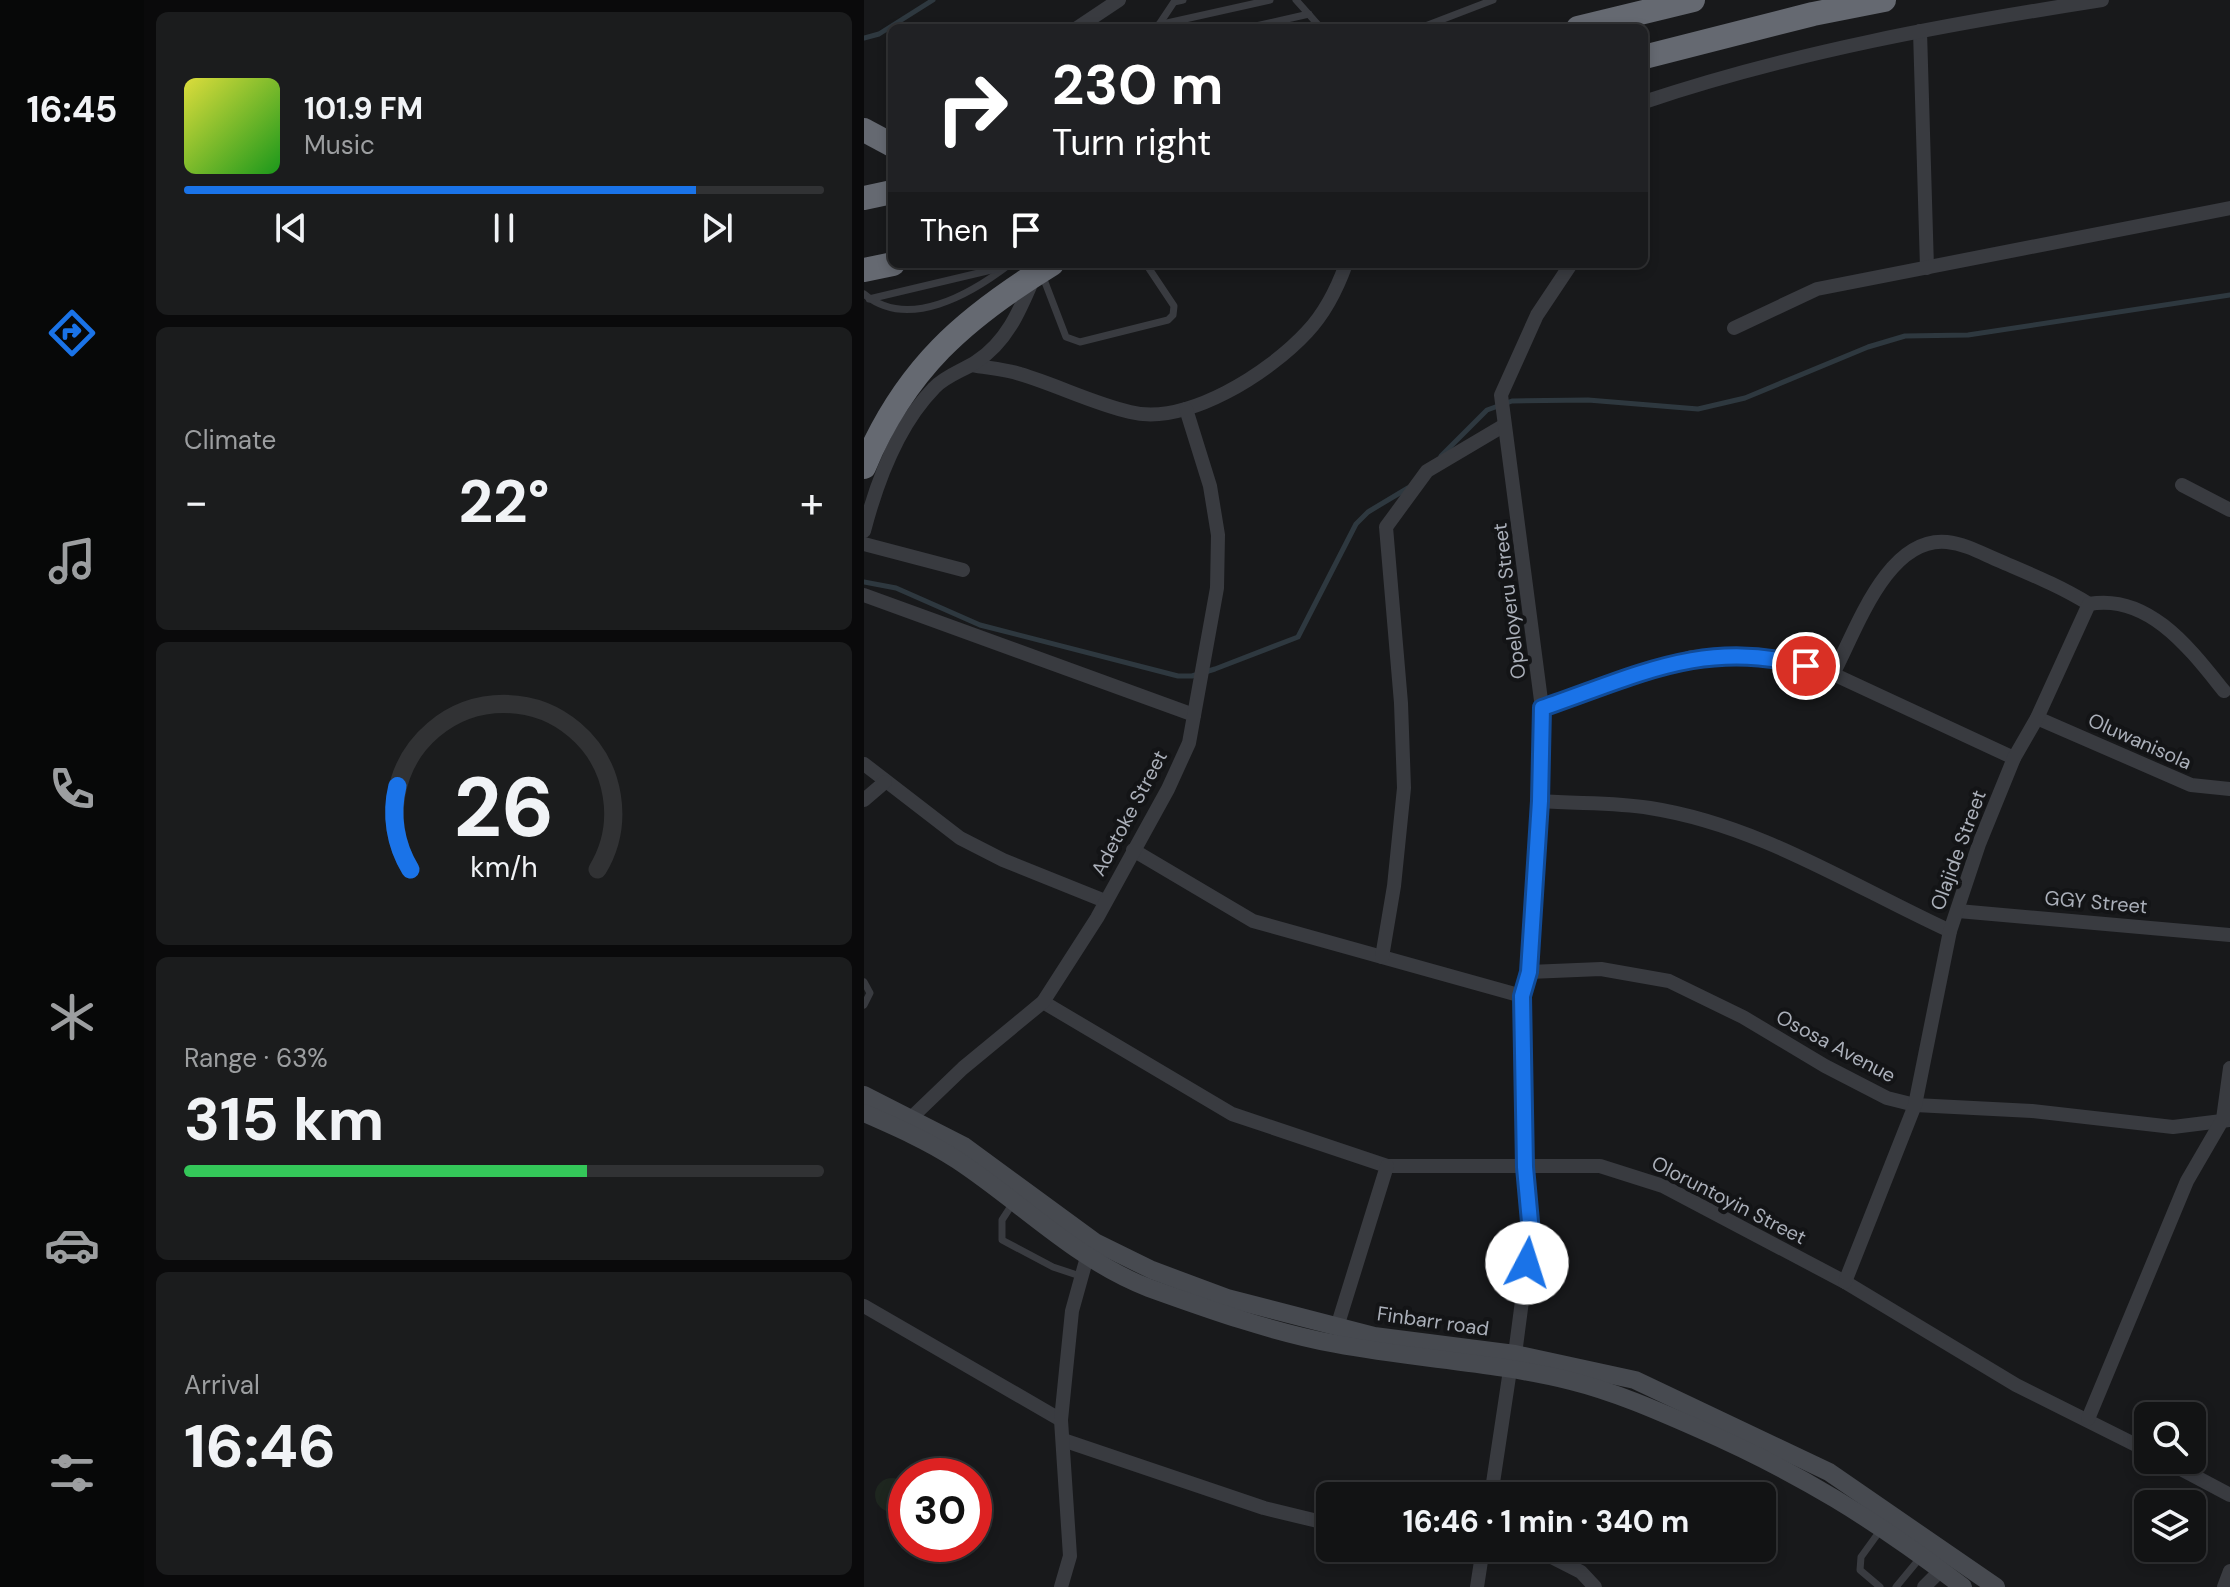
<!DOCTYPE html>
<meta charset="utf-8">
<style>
body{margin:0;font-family:"DM Sans",sans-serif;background:#1b1c1d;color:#f1f3f6;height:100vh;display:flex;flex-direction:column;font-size:30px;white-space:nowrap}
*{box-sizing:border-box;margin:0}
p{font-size:26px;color:#9c9ea0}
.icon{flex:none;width:44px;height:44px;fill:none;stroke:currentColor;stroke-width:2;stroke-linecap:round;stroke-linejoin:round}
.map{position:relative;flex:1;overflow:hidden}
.panel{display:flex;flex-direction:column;gap:12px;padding:12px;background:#0a0a0b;width:720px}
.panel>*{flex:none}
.banner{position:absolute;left:24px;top:24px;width:760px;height:244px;border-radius:12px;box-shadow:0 4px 12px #0003,0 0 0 2px #313234;background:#202124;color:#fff;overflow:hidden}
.controls{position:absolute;left:1270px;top:1402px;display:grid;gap:16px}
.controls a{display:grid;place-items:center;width:72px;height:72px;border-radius:12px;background:#121314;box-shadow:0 4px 12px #0003,0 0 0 2px #313234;font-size:40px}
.speed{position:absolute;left:24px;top:1458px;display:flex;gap:16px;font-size:40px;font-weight:700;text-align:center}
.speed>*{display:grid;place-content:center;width:104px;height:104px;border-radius:50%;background:#121314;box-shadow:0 4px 12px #0003,0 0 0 2px #313234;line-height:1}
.speed .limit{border:12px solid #d22;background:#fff;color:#111}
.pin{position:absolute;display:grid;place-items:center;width:68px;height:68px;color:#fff;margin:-34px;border:4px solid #fff;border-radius:50%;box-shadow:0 2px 8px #0007}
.me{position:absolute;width:88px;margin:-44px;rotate:5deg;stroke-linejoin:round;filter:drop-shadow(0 0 6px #0008)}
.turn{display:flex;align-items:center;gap:28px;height:168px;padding:0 32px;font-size:36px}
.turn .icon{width:104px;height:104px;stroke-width:2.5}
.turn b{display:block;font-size:56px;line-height:68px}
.then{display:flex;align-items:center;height:76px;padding:0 32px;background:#0003;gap:16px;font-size:30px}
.big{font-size:60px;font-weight:700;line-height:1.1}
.panel .tile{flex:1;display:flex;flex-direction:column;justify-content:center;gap:12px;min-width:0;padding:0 28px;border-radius:12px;background:#1b1c1d}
.panel .dial{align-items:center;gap:0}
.dial svg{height:208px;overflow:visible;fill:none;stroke:#313234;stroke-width:7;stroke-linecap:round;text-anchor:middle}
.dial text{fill:#f1f3f6;stroke:none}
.song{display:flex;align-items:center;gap:24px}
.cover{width:96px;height:96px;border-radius:12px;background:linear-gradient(135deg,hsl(60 70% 55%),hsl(120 70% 35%))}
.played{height:8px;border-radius:4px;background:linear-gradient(90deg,#1a73e8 80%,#313234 80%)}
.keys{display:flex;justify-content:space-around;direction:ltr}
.heat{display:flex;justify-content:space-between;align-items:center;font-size:44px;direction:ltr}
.charge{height:12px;border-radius:6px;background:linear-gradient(90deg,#34c759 63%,#313234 0)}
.trip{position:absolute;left:452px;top:1482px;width:460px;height:80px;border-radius:12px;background:#121314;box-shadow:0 4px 12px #0003,0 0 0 2px #313234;font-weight:700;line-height:80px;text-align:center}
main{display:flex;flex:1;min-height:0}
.menu{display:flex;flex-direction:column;width:144px;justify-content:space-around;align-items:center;background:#070808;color:#9c9ea0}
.menu .icon{width:56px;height:56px}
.menu .current{color:#1a73e8}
.menu b{font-size:36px;color:#f1f3f6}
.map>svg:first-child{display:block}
</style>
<main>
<nav class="menu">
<b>16:45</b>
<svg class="icon current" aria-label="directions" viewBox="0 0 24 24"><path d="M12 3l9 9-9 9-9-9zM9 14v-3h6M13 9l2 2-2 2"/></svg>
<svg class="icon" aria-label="music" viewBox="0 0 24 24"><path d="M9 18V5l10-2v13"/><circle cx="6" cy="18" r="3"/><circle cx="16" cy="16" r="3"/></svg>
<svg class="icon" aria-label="phone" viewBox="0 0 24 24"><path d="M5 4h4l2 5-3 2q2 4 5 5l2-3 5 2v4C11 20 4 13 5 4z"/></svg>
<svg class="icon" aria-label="climate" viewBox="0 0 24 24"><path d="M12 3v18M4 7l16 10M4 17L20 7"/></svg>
<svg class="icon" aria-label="car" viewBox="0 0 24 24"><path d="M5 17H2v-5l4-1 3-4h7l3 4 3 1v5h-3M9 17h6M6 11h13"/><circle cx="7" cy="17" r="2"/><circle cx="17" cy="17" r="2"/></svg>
<svg class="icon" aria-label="filters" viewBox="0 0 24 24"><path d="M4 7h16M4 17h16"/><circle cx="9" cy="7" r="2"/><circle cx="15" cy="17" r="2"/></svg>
</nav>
<section class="panel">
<div class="tile">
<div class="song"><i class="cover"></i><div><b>101.9 FM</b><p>Music</p></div></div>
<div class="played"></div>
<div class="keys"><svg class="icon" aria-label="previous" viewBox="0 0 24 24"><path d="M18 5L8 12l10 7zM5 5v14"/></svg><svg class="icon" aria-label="pause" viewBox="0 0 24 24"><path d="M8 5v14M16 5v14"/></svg><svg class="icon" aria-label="next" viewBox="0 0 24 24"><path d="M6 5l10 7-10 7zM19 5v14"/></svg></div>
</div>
<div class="tile"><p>Climate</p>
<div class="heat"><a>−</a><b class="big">22°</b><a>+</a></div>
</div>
<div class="tile dial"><svg viewBox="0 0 100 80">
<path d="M14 69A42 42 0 1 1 86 69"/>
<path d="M14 69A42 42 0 0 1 9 37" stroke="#1a73e8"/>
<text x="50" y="56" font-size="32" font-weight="700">26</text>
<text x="50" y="72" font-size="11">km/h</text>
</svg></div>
<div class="tile"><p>Range · 63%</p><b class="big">315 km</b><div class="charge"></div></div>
<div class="tile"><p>Arrival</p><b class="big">16:46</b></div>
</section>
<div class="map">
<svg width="1366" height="1587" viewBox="0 0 1366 1587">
<rect width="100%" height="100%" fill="#18191b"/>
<circle fill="#1e261f" cx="28" cy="1495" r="17"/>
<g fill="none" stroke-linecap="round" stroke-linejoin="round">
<g stroke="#2e383f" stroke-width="5">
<path d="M0 38 15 34 69 0"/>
<path d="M577 456 623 410 648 401 724 400 834 409 881 398 1004 347 1041 336 1104 335 1366 295"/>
<path d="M0 582 32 588 116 625 314 676H328L351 669 434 637 492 524 504 512 544 488"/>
</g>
<g stroke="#393b40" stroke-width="7">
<path d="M432 0 457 28"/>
<path d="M294 25 406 0"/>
<path d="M294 26 310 2 319 0"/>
<path d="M383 28 445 14"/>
<path d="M556 28 629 0"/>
<path d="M179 277 202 337 216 342 304 320 309 315 310 306 282 264"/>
<path d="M0 294C44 331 107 294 146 264"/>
<path d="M5 299 140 267"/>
<path d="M0 982 6 993 0 1005"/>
<path d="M149 1203 138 1220V1240L189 1267 216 1276"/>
<path d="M1016 1587 996 1570 997 1557 1018 1528"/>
<path d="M1032 1587 1056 1558"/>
</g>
<g stroke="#393b40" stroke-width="14">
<path d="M213 28 255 0"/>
<path d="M1056 31 1063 268"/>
<path d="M780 102C929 52 1084 24 1238 0"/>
<path d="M870 328 953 289 1366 208"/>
<path d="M108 365C124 368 141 369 156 374 193 385 228 403 266 412 323 426 405 373 443 332 461 313 473 289 482 264"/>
<path d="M1318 485 1366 510"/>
<path d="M0 531C13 481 33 426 70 388 81 376 98 371 112 362 143 342 156 310 170 277"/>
<path d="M0 544 99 570"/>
<path d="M0 595 330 715"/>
<path d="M969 674C992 631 1023 536 1083 542 1102 544 1119 554 1136 561 1166 574 1196 586 1225 604"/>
<path d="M678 708 827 657 875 655 914 658 969 674 1150 758"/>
<path d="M1173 718 1327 785 1366 789"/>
<path d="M0 764 96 838 139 860 241 901"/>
<path d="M0 800 21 782"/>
<path d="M676 801C713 804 751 802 786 808 895 825 988 886 1086 931"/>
<path d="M269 850 389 921 658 996"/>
<path d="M1094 911 1366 935"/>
<path d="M518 957 530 886 540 788 537 703 522 527 563 471 639 426"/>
<path d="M665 972 737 969 805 981 879 1017 961 1066 1023 1098 1051 1105 1168 1111 1309 1127 1366 1120"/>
<path d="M179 1002 368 1114 523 1166H736L799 1186 981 1282 1152 1385 1284 1451"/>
<path d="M48 1117 99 1068 179 1002 233 918 304 789 325 743 353 588 354 535 346 486 322 409"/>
<path d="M981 1282 1051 1105 1086 931 1115 844 1150 758 1173 718 1225 604C1285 593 1327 650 1360 691"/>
<path d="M0 1306 197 1420"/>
<path d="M473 1327 523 1166"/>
<path d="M651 1354 667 1233 661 1167 658 996 665 972 675 821 678 708 637 395 673 315 707 264"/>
<path d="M1224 1419 1323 1181 1359 1119 1366 1068"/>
<path d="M199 1440 400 1508 466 1524"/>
<path d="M1300 1460 1366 1495"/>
<path d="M627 1496 646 1370"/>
<path d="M670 1548 717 1572 731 1587"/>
<path d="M197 1587 206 1556 197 1420 208 1311 223 1257"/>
<path d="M613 1587 619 1548"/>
<path d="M1060 1587 1077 1570"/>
<path d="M1360 1587 1366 1571"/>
</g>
<g stroke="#474a50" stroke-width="18">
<path d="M0 1095 100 1146 231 1242 288 1270 363 1298 510 1336 651 1354 771 1380 965 1472 1132 1587"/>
<path d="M0 1113C32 1127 64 1141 93 1160 157 1202 212 1260 285 1288 346 1310 408 1332 472 1344 550 1359 631 1362 707 1381 751 1392 792 1410 833 1428 934 1472 1012 1520 1099 1587"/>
</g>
<g stroke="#656971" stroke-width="24">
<path d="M714 28 829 0"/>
<path d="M780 57 949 14 1020 0"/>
<path d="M0 130 28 145"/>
<path d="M0 198 28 192"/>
<path d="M0 270 29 264"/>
<path d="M0 467C41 369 100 318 188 264"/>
</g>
</g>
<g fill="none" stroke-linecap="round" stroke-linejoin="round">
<defs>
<path id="route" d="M663 1263 667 1233 661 1167 658 996 665 972 676 801 678 708C772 676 841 638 942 666"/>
</defs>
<use href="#route" stroke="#114b97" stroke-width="20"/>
<use href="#route" stroke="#1a73e8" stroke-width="14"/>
</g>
<g text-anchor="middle" stroke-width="8" stroke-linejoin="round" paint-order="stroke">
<g font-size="20" fill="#abb0ba" stroke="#131416">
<text transform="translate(645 601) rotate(-97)" y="7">Opeloyeru Street</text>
<text transform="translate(1276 741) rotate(24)" y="7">Oluwanisola</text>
<text transform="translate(265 813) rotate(-62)" y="7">Adetoke Street</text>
<text transform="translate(1094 850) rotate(-70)" y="7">Olajide Street</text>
<text transform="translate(1232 902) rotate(5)" y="7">GGY Street</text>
<text transform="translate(972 1046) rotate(28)" y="7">Ososa Avenue</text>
<text transform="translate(865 1200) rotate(27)" y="7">Oloruntoyin Street</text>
<text transform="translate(569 1321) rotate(8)" y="7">Finbarr road</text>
</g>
</g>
</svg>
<div class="controls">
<a><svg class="icon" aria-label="search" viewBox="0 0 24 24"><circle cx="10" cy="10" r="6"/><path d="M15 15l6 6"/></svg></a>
<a><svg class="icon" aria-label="layers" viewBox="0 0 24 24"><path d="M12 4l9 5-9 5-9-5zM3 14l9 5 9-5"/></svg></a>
</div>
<div class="speed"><div class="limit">30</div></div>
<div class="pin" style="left:942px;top:666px;background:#d93025"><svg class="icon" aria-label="arrive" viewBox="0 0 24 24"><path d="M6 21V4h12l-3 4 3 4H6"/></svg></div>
<svg class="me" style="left:663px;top:1263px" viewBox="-20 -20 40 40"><circle r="19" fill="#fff"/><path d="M0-13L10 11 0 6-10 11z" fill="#1a73e8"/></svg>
<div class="trip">16:46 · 1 min · 340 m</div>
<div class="banner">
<div class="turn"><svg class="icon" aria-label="right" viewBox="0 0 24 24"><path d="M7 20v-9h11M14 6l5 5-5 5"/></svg><div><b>230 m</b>Turn right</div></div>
<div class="then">Then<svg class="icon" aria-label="arrive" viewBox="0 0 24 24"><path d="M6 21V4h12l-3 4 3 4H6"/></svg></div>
</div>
</div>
</main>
